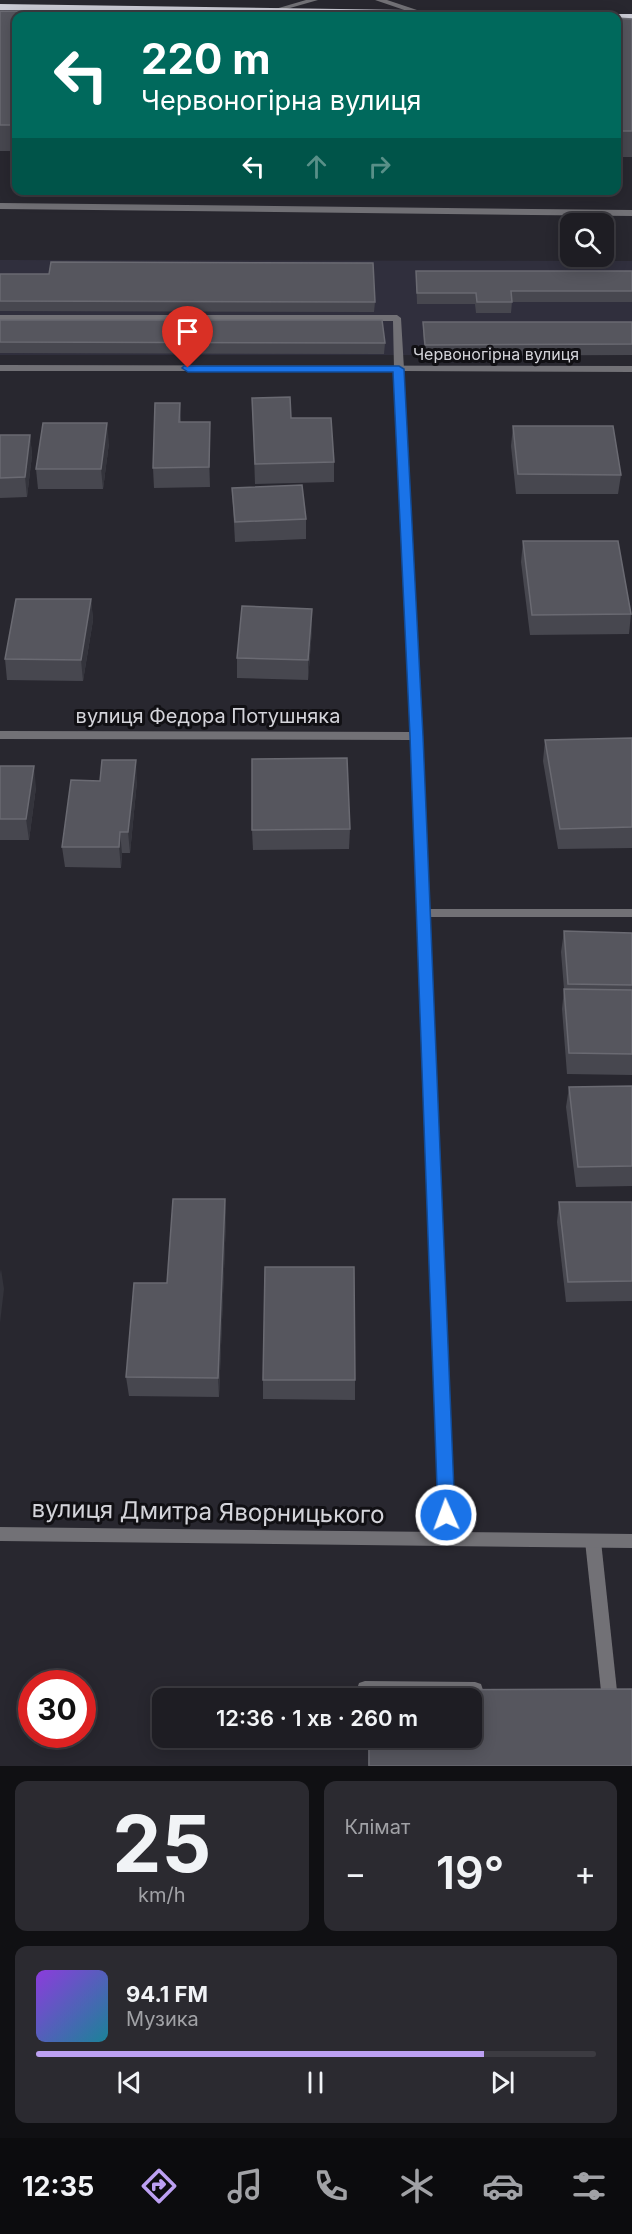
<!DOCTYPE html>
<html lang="uk">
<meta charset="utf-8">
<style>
body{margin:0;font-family:Inter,sans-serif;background:#2b2a30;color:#f1f3f6;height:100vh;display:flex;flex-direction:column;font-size:22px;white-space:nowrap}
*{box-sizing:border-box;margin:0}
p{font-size:20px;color:#a1a2a6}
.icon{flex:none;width:33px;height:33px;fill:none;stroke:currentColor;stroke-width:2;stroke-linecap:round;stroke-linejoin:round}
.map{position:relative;height:1766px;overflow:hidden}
.sheet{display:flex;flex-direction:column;gap:15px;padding:15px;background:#101013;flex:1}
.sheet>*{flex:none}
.guide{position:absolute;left:12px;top:12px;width:609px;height:183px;border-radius:12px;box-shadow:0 3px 15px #0003,0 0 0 2px #3c3b41;background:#00695c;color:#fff;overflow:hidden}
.controls{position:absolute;left:560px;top:213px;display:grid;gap:12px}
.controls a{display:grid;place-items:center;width:54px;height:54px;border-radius:12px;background:#1e1d23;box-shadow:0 3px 15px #0003,0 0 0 2px #3c3b41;font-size:30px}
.speed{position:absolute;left:18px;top:1670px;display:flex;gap:12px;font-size:30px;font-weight:700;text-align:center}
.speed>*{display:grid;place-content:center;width:78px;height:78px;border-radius:50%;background:#1e1d23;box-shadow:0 3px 15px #0003,0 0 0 2px #3c3b41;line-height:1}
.speed .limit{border:9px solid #d22;background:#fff;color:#111}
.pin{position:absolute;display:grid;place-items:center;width:51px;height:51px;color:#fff;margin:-62px -26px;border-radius:50% 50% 50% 0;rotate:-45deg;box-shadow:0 0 6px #0007}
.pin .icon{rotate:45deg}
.me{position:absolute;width:66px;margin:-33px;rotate:358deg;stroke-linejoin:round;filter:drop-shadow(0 0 4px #0008)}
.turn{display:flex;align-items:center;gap:21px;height:126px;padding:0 30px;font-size:27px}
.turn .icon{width:78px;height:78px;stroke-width:2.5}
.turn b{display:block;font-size:42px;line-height:51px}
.lanes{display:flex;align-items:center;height:57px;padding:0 30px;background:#0003;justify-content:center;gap:30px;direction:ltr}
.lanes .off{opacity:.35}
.big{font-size:45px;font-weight:600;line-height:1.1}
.sheet .tile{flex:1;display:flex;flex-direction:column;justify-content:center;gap:9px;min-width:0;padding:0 21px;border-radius:12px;background:#2b2a30}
.sheet .dial{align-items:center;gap:0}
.dial b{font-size:78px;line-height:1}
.song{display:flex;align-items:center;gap:18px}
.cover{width:72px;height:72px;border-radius:9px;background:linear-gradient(135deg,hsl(270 70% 55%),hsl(190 70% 35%))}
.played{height:6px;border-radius:3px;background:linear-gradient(90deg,#bca0f2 80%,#3c3b41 80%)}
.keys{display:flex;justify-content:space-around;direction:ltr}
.heat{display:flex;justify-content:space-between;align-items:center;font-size:33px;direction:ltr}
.sheet .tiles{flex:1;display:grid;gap:15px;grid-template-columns:1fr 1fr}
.tile:last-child{grid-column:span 2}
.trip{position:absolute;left:152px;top:1688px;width:330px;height:60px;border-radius:12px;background:#1e1d23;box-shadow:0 3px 15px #0003,0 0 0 2px #3c3b41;font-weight:600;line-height:60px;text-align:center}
.dock{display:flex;height:96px;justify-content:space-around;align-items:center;background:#0c0c0e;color:#a1a2a6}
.dock .icon{width:42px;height:42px}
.dock .current{color:#bca0f2}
.dock b{font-size:27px;color:#f1f3f6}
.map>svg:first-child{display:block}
</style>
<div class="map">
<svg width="632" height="1766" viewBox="0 0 632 1766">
<rect width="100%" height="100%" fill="#28272f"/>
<path fill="#302f3d" d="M0 260 632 261V355H0Z"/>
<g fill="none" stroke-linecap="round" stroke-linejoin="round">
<g fill="#727176" fill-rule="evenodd">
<path d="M306 0H318L269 14 265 12Z"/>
<path d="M375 0H387L426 13 419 15Z"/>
<path d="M0 203 632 210V216L0 209Z"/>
<path d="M0 315H397L401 318 404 369 399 372 394 369 393 321H0Z"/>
<path d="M593 1534 598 1536 601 1541 617 1691 615 1697 609 1699 603 1697 601 1691 585 1541 588 1536Z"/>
<path d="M365 1681 475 1682 481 1684 483 1690 481 1696 475 1698 365 1697 359 1695 357 1689 359 1683Z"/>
</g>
<path fill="#727176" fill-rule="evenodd" d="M0 365 632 366V372L404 371 430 909H632V917H430L455 1532 632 1534V1548L0 1541V1527L439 1532 412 740 0 739V731L411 732 394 371H0Z"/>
<g fill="#cacad4" fill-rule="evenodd">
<path d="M0 4 602 13 607 16H434L0 10Z"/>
<path d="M616 14H632V20H616V16H611Z"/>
</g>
</g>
<g fill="#47474f">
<path d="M0 11 16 16V151H0Z"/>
<path d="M616 18 632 19V157H616Z"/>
<path d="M416 271H632V302H512L511 313H476L475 304H417Z"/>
<path d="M0 274 375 302 374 312 0 311Z"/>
<path d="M0 320 385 343 384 354 0 353Z"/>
<path d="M423 322H632V355L425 356 423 333Z"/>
<path d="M252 398 291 418 334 462V482L255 484Z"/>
<path d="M180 403 181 422 210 442V487L154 488 153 468Z"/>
<path d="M513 426 621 475 618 494H516L511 446Z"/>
<path d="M0 435H30L32 455 27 497 0 498Z"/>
<path d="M109 443 103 489H38L36 469Z"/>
<path d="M232 488 306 519V539L235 542Z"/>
<path d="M523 541 631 614 629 634 530 635 521 562Z"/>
<path d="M91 599 93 620 83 681 7 680 5 659Z"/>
<path d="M312 629 308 680 237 678V658Z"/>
<path d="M632 738V848L558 849 543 761 545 740Z"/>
<path d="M0 766 36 787 29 840H0Z"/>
<path d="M100 781H137L130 853H122L121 868 65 867 62 847Z"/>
<path d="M350 829 349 849 253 850 252 830Z"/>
<path d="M564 931 632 933V1075L567 1074 562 1009 564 989 561 952Z"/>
<path d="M632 1086V1186L576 1187 566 1107 569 1087Z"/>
<path d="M225 1199 226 1219 219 1397 129 1396 126 1377 167 1283Z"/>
<path d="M559 1202H632V1301L566 1302 557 1222Z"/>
<path d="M263 1380H355V1400L263 1399Z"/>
<path d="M368 1737H471L632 1766H368Z"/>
</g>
<g fill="#34343c">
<path d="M210 422V487L209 467Z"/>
<path d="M107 423 109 443 103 489 101 469Z"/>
<path d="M30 435 32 455 27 497 25 477Z"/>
<path d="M91 599 93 620 83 681 81 660Z"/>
<path d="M312 609V629L308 680V660Z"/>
<path d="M136 760 137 781 130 853 128 832Z"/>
<path d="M34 766 36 787 29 840 26 819Z"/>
<path d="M120 832 122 853 121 868 119 847Z"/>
<path d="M225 1199 226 1219 219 1397 218 1378Z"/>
<path d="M1 1269 4 1289 0 1323V1274Z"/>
</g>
<g fill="#56565e" stroke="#6a6a72" stroke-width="1.5">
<path d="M0 11 457 16H16V125H0Z"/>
<path d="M616 18 632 19V131H616Z"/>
<path d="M51 262 373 263 375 302 0 301V274H49Z"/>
<path d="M416 271H632V291H511L512 302H477L476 293H417Z"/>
<path d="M0 320H382L385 343 0 342Z"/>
<path d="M423 322H632V344L425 345Z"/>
<path d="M290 397 291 418H331L334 462 255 464 252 398Z"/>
<path d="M155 403H180L179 422H210L209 467 153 468Z"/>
<path d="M43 423H107L101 469H36Z"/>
<path d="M513 426H613L621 475 518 474Z"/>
<path d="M0 435H30L25 477 0 478Z"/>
<path d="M302 485 306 519 235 522 232 488Z"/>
<path d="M523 541H618L631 614 532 615Z"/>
<path d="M16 599H91L81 660 5 659Z"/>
<path d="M242 606 312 609 308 660 237 658Z"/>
<path d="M632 738V827L560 829 545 740Z"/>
<path d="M347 758 350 829 252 830V759Z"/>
<path d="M102 760H136L128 832H120L119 847H62L71 780 100 781Z"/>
<path d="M0 766H34L26 819H0Z"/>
<path d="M564 931 632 933V985L568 984Z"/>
<path d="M564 989 632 990V1054L569 1053Z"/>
<path d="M632 1086V1166L578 1167 569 1087Z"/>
<path d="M173 1199H225L218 1378 126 1377 134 1283H167Z"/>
<path d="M559 1202H632V1281L568 1282Z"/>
<path d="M265 1267H354L355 1380H263Z"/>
<path d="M632 1689V1766H369V1737H471V1698H368V1690Z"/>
</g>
<path fill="#1a73e8" stroke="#114b97" stroke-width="1.5" d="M184 366H399L404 369 423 736 455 1515 453 1520 446 1523 440 1520 438 1515 410 736 393 372H188L182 368Z"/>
<g text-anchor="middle" stroke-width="6" stroke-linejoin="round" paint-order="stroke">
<g font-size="16" fill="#d4d4da" stroke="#111014">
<text x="496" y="360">Червоногірна вулиця</text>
</g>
<g font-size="20" fill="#d4d4da" stroke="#111014">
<text x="208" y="723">вулиця Федора Потушняка</text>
</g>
<g font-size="24" fill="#d4d4da" stroke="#111014">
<text transform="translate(208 1512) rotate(1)" y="8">вулиця Дмитра Яворницького</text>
</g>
</g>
</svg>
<div class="controls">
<a><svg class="icon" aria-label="search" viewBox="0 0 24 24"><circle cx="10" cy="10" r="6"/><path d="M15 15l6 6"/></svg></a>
</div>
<div class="speed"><div class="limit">30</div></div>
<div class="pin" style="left:188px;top:368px;background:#d93025"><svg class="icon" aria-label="arrive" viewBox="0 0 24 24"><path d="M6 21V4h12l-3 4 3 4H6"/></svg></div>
<svg class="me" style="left:446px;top:1515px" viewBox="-20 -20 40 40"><circle r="17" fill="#1a73e8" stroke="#fff" stroke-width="3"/><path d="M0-11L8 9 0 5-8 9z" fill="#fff"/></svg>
<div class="trip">12:36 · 1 хв · 260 m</div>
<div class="guide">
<div class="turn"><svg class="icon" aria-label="left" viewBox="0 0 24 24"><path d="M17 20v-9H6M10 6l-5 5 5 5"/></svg><div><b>220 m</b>Червоногірна вулиця</div></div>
<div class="lanes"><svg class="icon" aria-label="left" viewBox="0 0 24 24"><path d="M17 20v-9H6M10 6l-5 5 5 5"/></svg><svg class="icon off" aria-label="ahead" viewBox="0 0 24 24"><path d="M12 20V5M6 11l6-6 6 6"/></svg><svg class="icon off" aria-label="right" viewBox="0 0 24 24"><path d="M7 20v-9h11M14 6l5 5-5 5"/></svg></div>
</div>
</div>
<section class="sheet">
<div class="tiles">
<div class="tile dial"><b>25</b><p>km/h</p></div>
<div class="tile"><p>Клімат</p>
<div class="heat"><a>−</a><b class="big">19°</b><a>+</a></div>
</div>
<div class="tile">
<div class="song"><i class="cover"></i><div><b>94.1 FM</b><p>Музика</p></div></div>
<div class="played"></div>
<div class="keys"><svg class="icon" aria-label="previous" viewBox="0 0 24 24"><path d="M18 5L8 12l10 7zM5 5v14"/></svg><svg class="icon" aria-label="pause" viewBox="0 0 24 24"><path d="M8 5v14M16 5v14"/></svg><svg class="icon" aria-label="next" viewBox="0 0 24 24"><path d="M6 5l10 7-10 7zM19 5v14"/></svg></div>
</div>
</div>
</section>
<nav class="dock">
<b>12:35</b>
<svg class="icon current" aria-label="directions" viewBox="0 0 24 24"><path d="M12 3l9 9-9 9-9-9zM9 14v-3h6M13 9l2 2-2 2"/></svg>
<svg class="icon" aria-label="music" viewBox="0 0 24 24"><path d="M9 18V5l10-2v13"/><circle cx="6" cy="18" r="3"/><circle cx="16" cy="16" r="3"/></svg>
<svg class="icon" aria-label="phone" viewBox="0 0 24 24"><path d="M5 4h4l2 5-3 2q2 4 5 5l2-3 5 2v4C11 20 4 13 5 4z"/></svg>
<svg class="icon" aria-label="climate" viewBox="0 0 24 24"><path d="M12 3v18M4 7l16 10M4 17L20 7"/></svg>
<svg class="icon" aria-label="car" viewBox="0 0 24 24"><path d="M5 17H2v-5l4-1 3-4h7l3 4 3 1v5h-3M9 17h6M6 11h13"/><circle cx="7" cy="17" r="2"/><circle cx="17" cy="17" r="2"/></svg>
<svg class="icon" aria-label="filters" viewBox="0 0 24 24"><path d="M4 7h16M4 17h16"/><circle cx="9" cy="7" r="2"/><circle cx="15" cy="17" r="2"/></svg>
</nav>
